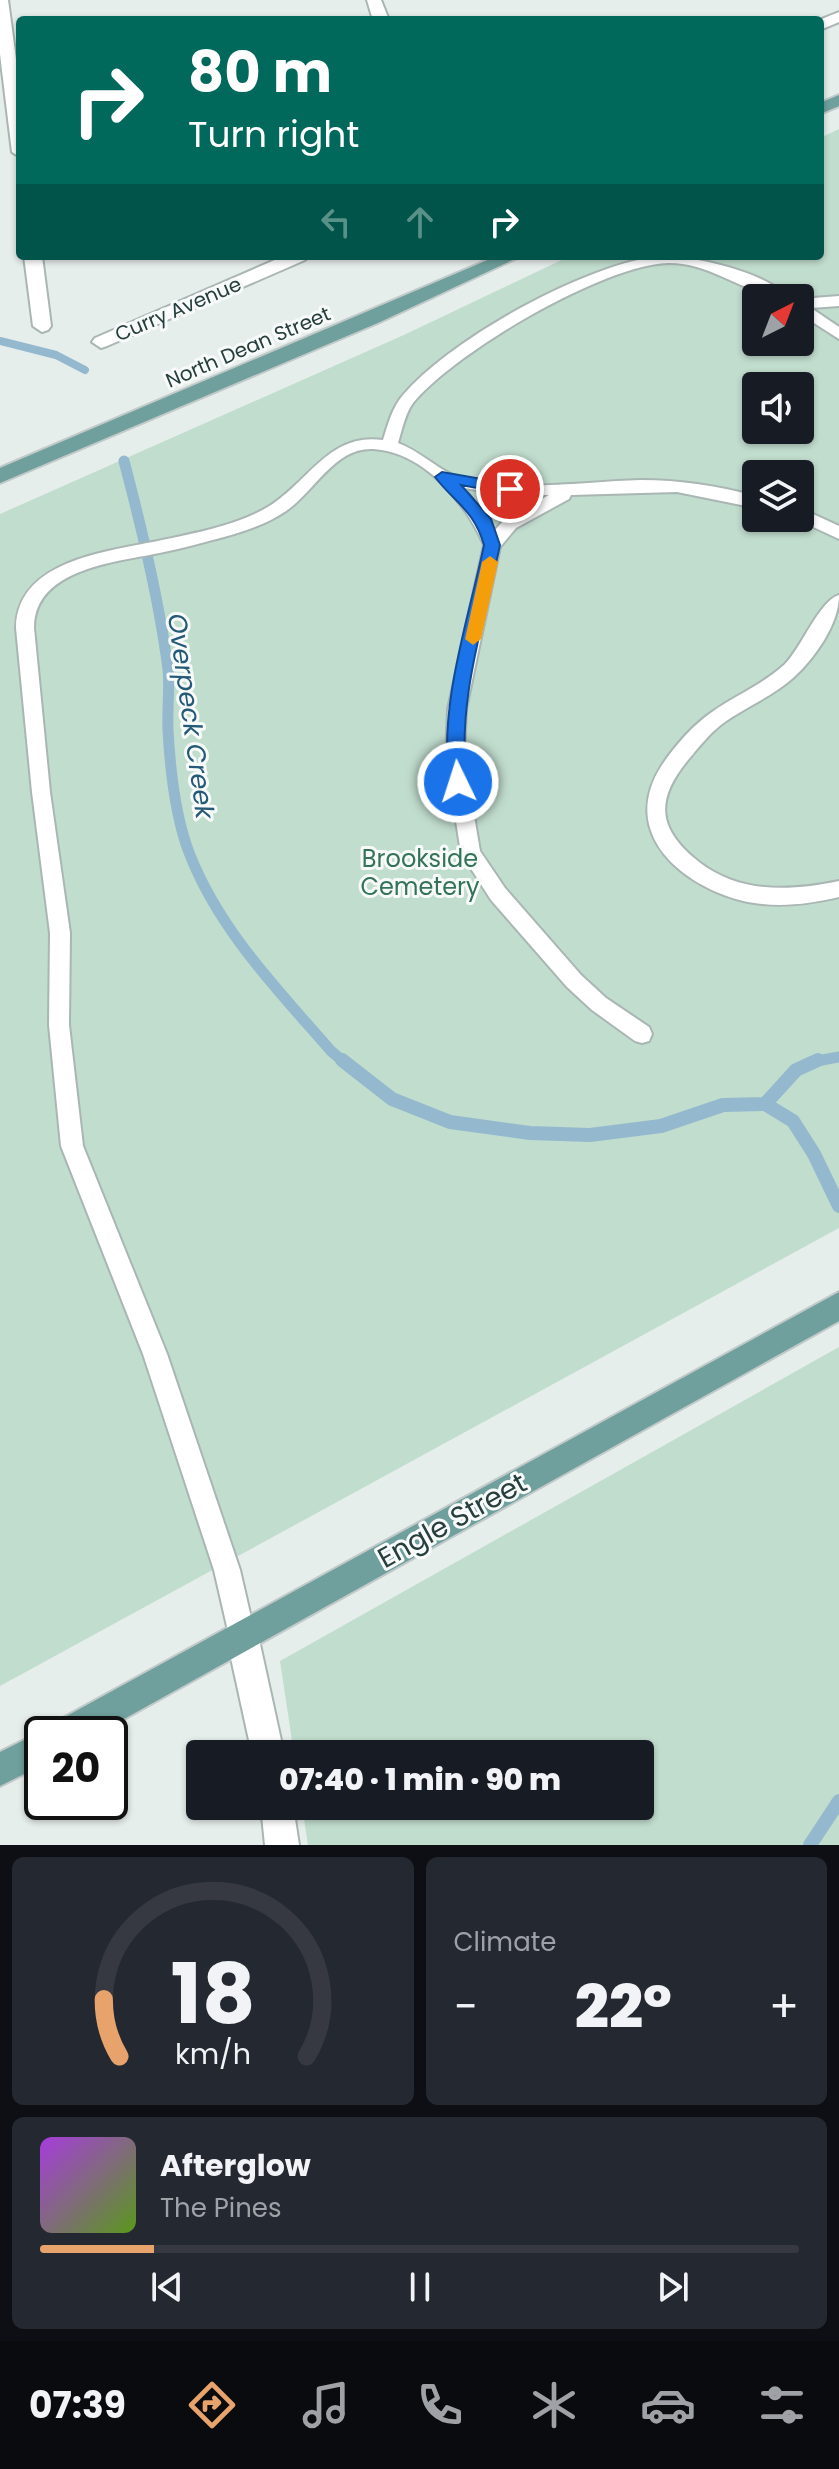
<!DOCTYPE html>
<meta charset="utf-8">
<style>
body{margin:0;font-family:Poppins,sans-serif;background:#242831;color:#f1f3f6;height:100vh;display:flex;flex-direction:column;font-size:30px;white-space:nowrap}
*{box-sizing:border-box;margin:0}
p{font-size:26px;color:#9ea1a6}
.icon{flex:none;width:44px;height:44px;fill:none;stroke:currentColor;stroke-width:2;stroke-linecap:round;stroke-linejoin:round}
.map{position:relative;height:1845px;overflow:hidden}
.side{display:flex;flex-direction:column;gap:12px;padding:12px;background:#0d0f14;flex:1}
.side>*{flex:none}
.top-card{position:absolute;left:16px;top:16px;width:808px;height:244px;border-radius:8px;box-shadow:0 2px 6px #0004;background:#00695c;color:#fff;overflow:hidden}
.needle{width:52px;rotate:42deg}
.controls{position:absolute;left:742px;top:284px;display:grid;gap:16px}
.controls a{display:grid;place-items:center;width:72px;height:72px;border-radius:8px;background:#171b24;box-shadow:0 2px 6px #0004;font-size:40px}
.speed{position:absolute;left:24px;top:1716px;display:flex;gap:16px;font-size:40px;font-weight:700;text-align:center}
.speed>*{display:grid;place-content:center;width:104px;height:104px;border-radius:50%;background:#171b24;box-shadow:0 2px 6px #0004;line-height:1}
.speed .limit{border:4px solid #111;border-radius:12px;background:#fff;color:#111}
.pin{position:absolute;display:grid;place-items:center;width:68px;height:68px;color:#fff;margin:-34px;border:4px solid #fff;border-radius:50%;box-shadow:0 2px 8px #0007}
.me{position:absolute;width:88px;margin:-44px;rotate:356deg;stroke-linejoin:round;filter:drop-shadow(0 0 6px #0008)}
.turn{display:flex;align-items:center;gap:28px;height:168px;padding:0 40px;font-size:36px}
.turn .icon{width:104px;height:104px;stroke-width:2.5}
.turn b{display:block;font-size:56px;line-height:68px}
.lanes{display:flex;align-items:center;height:76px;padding:0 40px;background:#0003;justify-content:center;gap:40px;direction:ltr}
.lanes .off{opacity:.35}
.big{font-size:60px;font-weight:800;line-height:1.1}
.side .widget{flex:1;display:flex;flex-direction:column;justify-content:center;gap:12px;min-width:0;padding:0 28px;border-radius:12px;background:#242831}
.side .dial{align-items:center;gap:0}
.dial svg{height:208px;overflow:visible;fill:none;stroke:#363941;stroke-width:7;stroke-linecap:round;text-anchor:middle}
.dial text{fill:#f1f3f6;stroke:none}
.song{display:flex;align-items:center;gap:24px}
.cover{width:96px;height:96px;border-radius:12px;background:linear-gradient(135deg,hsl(280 70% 55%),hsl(90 70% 35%))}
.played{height:8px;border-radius:4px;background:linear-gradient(90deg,#e7a36b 15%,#363941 15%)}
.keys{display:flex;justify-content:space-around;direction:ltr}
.heat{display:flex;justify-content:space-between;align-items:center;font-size:44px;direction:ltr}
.side .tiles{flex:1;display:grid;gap:12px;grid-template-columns:1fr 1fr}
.widget:last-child{grid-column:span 2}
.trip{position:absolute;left:186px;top:1740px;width:468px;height:80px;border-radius:8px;background:#171b24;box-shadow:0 2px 6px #0004;font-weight:800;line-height:80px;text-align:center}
.tabs{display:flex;height:128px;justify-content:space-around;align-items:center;background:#090b0e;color:#9ea1a6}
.tabs .icon{width:56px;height:56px}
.tabs .on{color:#e7a36b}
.tabs b{font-size:36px;color:#f1f3f6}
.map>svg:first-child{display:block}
</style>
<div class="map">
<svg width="839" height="1845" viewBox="0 0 839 1845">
<rect width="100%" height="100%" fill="#e6eeec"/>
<g fill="#c1ddce" fill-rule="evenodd">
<path d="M839 129V1228L0 1686V514L406 334 570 256H820V138ZM756 298H800V342H756ZM756 386H800V430H756ZM756 474H800V518H756Z"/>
<path d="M839 1347V1845H308L302 1806H640V1754H294L280 1661Z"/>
</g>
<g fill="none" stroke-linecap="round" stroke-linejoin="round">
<path stroke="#94b9ce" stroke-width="8" d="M0 341 56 355 85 370"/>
<g stroke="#94b9ce" stroke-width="11">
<path d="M124 461C142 529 159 599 168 669 170 689 167 710 168 730 170 767 176 820 190 855 220 931 278 990 331 1051L344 1062"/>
<path d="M811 1062 839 1057"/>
</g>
<g stroke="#94b9ce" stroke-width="14">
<path d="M342 1060 392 1099 450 1122 530 1133 590 1135 661 1126 723 1105 765 1104 796 1070 818 1060"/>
<path d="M765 1104 793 1121 814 1154 839 1206"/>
<path d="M810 1845 839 1801"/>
</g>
<defs>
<g id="service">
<path d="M658 256C695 256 763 271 790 298 748 298 713 262 668 263 603 265 455 352 413 403 405 414 402 430 398 443 419 451 434 466 451 474 499 495 588 481 641 480 680 480 718 486 756 496V508L677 492 571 495 569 499 516 528 500 547 466 709 464 757 480 851 505 888 581 975 606 998 649 1027 652 1034 649 1041 642 1043 635 1041 592 1010 567 987 491 900 461 853 446 757 448 709 484 545C465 502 424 452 373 449 335 447 314 492 286 511 267 524 245 531 224 537 204 542 184 548 164 552 120 562 34 567 34 628L50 792 70 933 69 1025 83 1146 167 1354 240 1570 255 1635 251 1644 242 1648 233 1644 229 1635 214 1570 143 1354 61 1146 49 1025 50 933 32 792 16 628C17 557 115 551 167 539 200 532 236 525 266 508 308 484 328 432 383 440 388 424 392 408 403 395 452 338 583 266 658 256ZM465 488 501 494 549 495 504 520 494 531Z"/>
<path d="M839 296V306L811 308 839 327V339L800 314V299Z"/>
<path d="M800 508 839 526V539L794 518H800Z"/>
<path d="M839 595C839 624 815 658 793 678 772 697 745 707 722 724 709 734 699 747 688 760 655 800 657 829 699 862 740 894 791 891 839 881V897C809 904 779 908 748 902 684 888 617 834 662 765 675 746 693 725 712 712 736 695 762 685 784 665 801 649 819 601 839 595Z"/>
</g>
<g id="minor">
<path d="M0 0H8L20 89V157L12 152 0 54Z"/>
<path d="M367 0H381L389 20H373Z"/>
<path d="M839 12V22L820 30 819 20Z"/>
<path d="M24 256H42L51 326 48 330 42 332 33 326Z"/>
<path d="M284 256H308L305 260 107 346 101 348 92 342 95 338Z"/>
<path d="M242 1619 253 1624 258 1635 284 1754H252L226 1635 231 1624Z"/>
<path d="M261 1806H293L299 1845H265Z"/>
</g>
<g id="primary">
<path d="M839 95V106L820 114V103Z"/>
<path d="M497 256H521L380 322 0 483V468Z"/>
<path d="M839 1292V1321L97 1734H42V1765L0 1786V1752L42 1731 49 1734 54 1723Z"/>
</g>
</defs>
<use href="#service" stroke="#a9b6b4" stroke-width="4"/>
<use href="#minor" stroke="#a9b6b4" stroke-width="4"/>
<use href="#primary" stroke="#c2c9c9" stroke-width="4"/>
<use href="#service" fill="#fff" fill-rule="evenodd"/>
<use href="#minor" fill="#fff" fill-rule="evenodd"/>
<use href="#primary" fill="#6fa09d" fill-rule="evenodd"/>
</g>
<path fill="#1a73e8" stroke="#114b97" stroke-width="2" d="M442 472 510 484 518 489 510 494 461 485 491 519 500 545C484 622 456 703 467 782L458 789 449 782C439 703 468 622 484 545 474 510 455 503 435 477Z"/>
<path fill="#f59e0b" d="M490 556 498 562 481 639 473 645 465 639 482 562Z"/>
<g text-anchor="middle" stroke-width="6" stroke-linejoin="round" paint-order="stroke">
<g font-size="20" fill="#263f3d" stroke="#f7faf9">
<text transform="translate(178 309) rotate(-23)" y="7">Curry Avenue</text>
<text transform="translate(248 347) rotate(-23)" y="7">North Dean Street</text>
</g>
<g font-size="24" fill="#337359" stroke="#f7faf9">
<text x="420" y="867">Brookside<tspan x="420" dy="28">Cemetery</tspan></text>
</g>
<g font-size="26" font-style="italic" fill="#245977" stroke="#f7faf9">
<text transform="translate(191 716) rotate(82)" y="9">Overpeck Creek</text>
</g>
<g font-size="28" fill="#263f3d" stroke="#f7faf9">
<text transform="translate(452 1520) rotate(-29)" y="10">Engle Street</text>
</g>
</g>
</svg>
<div class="controls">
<a><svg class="needle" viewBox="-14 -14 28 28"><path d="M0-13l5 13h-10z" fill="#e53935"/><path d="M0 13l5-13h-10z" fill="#9ea1a6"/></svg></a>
<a><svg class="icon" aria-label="sound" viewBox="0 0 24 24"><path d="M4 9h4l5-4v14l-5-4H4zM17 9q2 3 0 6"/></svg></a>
<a><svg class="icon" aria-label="layers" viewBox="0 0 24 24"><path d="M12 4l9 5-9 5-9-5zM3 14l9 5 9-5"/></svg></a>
</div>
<div class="speed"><div class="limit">20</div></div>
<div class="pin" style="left:510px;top:489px;background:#d93025"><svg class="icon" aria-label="arrive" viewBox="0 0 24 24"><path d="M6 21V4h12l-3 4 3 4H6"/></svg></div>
<svg class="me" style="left:458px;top:782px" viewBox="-20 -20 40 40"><circle r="17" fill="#1a73e8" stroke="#fff" stroke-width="3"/><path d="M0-11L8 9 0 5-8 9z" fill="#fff"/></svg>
<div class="trip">07:40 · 1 min · 90 m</div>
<div class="top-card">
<div class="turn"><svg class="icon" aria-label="right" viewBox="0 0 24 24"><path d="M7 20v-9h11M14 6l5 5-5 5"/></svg><div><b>80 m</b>Turn right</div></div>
<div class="lanes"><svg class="icon off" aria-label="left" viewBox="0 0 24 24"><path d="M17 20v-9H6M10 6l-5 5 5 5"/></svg><svg class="icon off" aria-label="ahead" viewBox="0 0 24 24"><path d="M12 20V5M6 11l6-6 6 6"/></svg><svg class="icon" aria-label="right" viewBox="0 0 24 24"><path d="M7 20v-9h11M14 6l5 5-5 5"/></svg></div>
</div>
</div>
<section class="side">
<div class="tiles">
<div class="widget dial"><svg viewBox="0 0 100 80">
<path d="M14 69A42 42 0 1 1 86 69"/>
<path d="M14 69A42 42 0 0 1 8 47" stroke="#e7a36b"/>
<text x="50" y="56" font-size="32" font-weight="700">18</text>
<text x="50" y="72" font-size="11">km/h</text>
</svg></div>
<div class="widget"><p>Climate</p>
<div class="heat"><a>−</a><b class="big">22°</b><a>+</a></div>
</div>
<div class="widget">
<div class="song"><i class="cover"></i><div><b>Afterglow</b><p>The Pines</p></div></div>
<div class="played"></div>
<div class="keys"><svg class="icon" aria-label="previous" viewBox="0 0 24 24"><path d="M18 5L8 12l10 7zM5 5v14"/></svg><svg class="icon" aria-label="pause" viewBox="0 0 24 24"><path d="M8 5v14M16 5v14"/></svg><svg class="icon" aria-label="next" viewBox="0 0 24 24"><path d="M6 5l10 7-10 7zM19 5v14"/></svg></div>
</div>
</div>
</section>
<nav class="tabs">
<b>07:39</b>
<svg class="icon on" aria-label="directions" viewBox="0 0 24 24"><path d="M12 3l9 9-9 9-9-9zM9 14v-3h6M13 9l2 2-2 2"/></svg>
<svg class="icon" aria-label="music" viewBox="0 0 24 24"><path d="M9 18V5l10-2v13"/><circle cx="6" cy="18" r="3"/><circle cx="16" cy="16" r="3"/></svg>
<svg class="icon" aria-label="phone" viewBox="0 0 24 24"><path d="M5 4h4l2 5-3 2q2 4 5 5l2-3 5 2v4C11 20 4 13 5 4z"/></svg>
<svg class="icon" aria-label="climate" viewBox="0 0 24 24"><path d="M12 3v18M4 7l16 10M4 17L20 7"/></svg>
<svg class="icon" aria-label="car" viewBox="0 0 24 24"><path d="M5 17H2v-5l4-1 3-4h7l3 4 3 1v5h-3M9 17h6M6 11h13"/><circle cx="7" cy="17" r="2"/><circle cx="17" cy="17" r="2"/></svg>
<svg class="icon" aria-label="filters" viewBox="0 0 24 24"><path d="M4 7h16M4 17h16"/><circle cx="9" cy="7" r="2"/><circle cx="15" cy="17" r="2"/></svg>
</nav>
